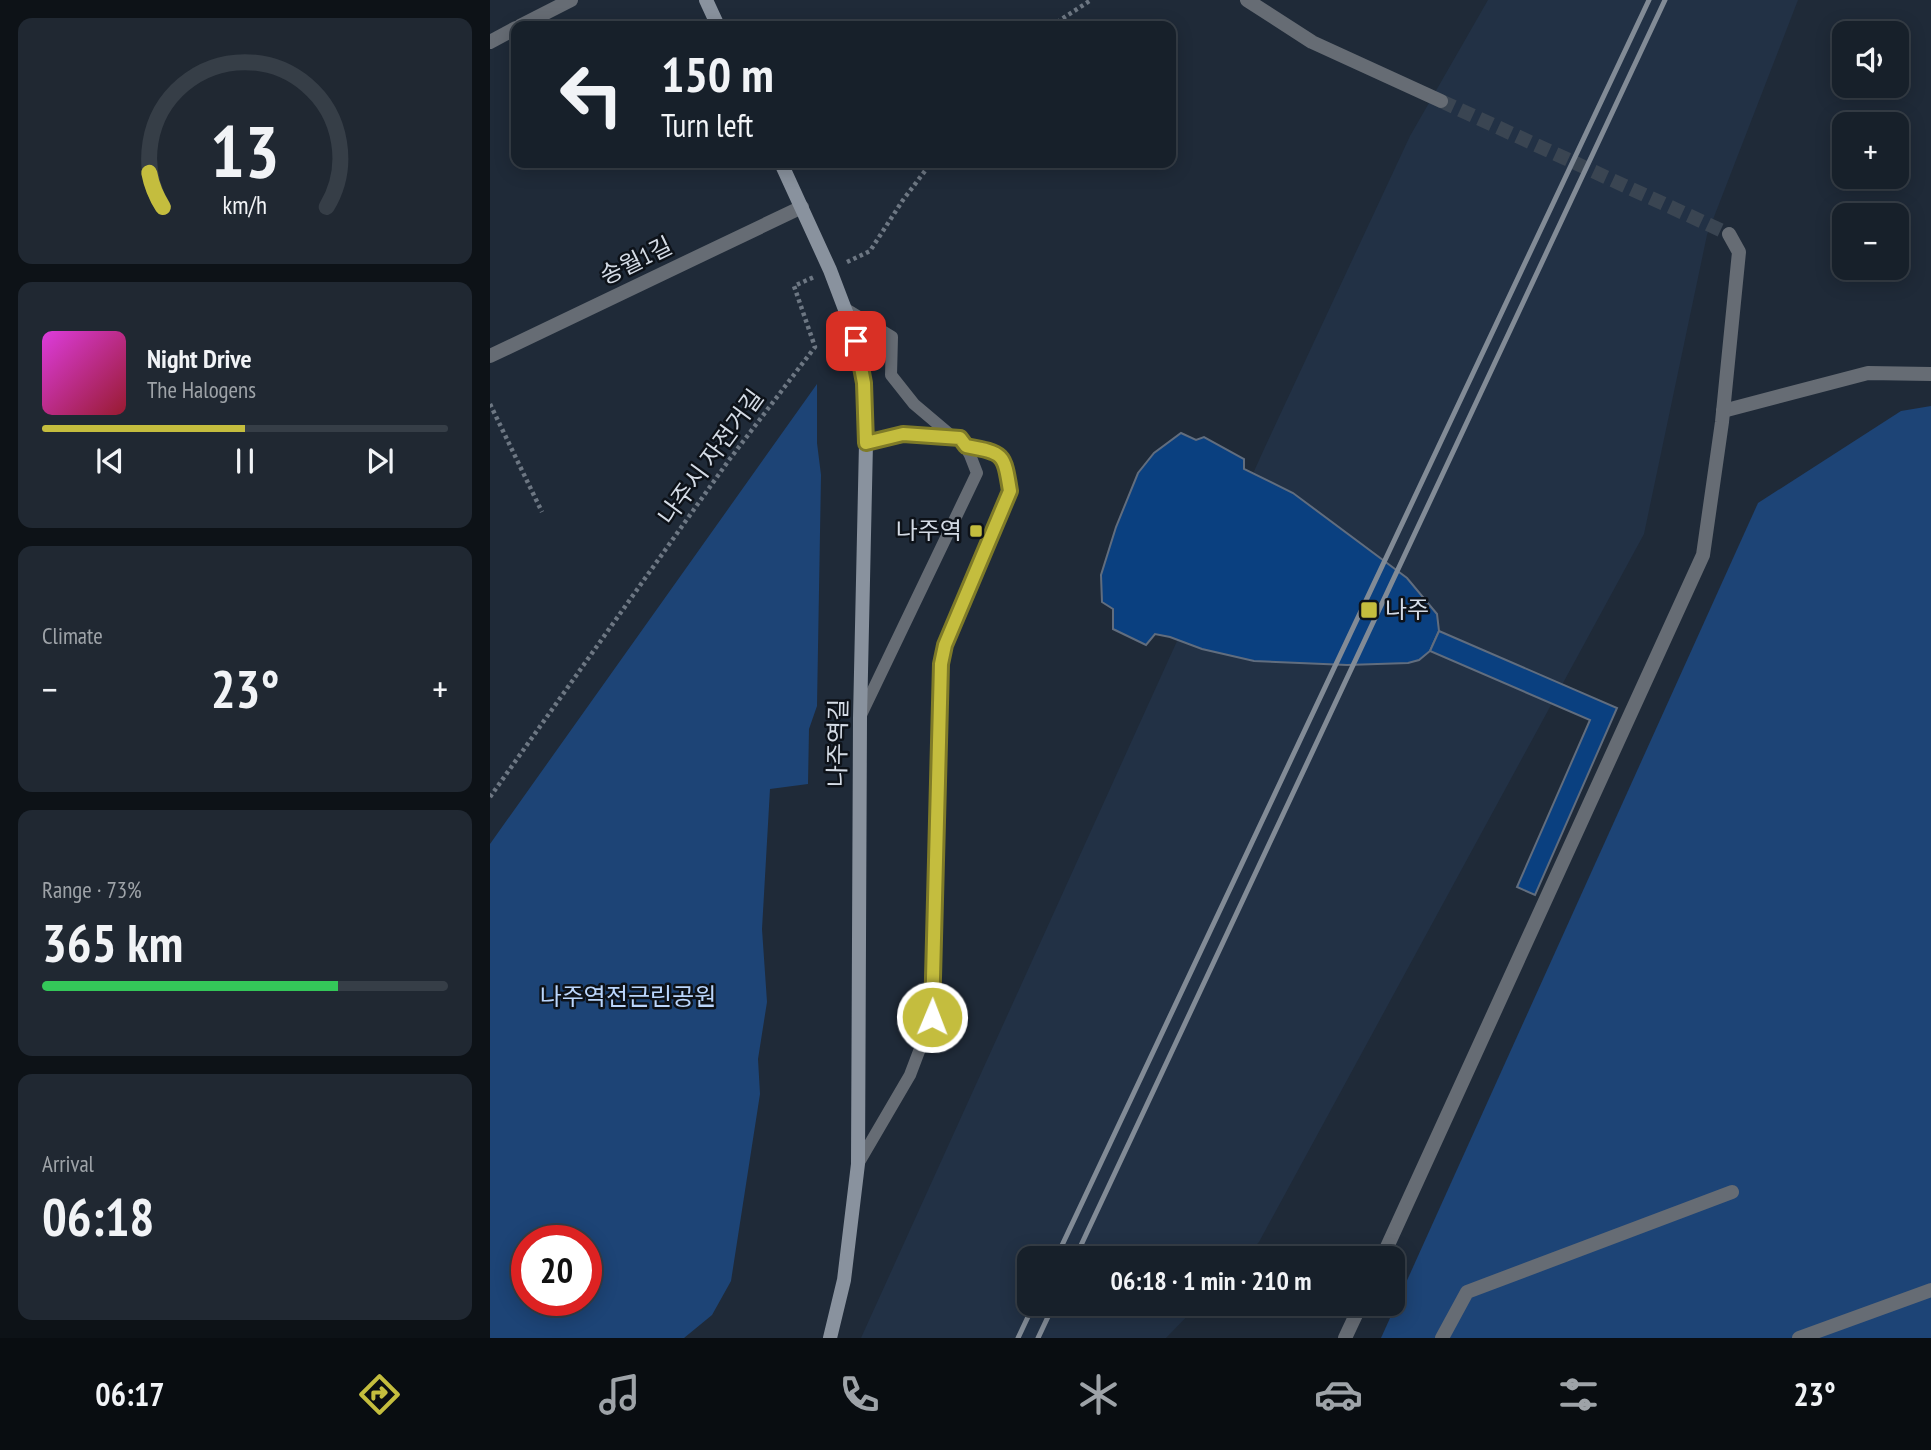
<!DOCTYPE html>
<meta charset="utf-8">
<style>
body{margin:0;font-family:"PT Sans Narrow","Noto Sans KR",sans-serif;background:#202832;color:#f1f3f6;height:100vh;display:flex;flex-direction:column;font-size:26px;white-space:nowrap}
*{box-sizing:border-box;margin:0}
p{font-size:23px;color:#9ea3a8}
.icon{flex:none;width:38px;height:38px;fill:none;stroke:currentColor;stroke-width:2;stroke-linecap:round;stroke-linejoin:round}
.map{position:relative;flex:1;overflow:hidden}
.details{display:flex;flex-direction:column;gap:18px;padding:18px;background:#0d1217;width:490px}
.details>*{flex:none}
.banner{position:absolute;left:21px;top:21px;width:665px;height:147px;border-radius:14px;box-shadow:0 4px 18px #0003,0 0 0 2px #363e47;background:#17202a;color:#f1f3f6;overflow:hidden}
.controls{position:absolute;left:1342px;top:21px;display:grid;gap:14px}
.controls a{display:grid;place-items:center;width:77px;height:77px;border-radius:14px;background:#17202a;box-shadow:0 4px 18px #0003,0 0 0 2px #363e47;font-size:35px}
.speed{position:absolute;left:21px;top:1225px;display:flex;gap:14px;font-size:35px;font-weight:700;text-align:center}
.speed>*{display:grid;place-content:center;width:91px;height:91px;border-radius:50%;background:#17202a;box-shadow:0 4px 18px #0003,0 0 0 2px #363e47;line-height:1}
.speed .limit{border:10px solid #d22;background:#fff;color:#111}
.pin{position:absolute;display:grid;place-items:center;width:60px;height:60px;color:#fff;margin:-30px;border-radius:14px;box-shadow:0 4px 10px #0006}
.me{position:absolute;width:77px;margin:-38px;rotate:1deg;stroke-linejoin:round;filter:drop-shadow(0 0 5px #0008)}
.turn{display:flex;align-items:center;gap:24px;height:147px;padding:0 35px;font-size:32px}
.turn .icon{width:91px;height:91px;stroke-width:2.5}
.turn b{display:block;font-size:49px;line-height:60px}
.big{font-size:52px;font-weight:800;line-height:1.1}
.details .widget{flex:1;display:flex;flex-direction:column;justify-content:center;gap:10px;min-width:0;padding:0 24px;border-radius:14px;background:#202832}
.details .dial{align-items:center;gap:0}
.dial svg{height:182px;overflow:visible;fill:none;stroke:#363e47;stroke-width:7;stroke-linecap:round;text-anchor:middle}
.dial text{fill:#f1f3f6;stroke:none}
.song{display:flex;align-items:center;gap:21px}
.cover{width:84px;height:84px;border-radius:10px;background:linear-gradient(135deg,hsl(300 70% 55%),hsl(350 70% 35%))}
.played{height:7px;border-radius:4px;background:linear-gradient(90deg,#c4bd3e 50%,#363e47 50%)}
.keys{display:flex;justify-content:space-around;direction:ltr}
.heat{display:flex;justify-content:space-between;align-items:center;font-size:38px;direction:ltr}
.charge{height:10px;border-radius:5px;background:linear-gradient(90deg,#34c759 73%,#363e47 0)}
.trip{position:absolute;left:527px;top:1246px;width:388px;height:70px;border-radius:14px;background:#17202a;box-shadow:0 4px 18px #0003,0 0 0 2px #363e47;font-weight:800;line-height:70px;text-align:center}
.tabs{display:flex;height:112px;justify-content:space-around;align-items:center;background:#090d11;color:#9ea3a8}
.tabs .icon{width:49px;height:49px}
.tabs .on{color:#c4bd3e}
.tabs b{font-size:32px;color:#f1f3f6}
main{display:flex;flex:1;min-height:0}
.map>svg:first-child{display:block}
</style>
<main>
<section class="details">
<div class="widget dial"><svg viewBox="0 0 100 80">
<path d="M14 69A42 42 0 1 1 86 69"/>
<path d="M14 69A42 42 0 0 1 8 54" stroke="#c4bd3e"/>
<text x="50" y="56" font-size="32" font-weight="700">13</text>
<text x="50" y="72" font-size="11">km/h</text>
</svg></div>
<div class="widget">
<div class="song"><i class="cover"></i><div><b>Night Drive</b><p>The Halogens</p></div></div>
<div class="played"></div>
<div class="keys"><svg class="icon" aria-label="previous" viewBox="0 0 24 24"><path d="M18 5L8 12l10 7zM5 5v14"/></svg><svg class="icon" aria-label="pause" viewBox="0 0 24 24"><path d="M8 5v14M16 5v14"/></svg><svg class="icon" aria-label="next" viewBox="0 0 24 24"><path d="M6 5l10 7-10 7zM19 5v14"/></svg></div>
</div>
<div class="widget"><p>Climate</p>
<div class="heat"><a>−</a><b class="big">23°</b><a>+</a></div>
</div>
<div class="widget"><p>Range · 73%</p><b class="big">365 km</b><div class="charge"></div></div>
<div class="widget"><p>Arrival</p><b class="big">06:18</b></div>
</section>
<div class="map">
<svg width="1441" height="1338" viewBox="0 0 1441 1338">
<rect width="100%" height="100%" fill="#1f2a38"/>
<path fill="#223145" d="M998 0H1308L1217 235 1154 534 769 1242 753 1258H539V1304H709L676 1338H371L775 447 920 136Z"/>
<g fill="#1d4476" fill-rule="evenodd">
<path d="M327 384V443L331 475 327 706 319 729 318 784 280 789 272 929 277 1002 268 1059 270 1094 241 1281 222 1315 194 1338H0V844ZM37 1241H96V1300H37Z"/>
<path d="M1441 406V1338H891L1268 503 1411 411Z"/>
</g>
<g fill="#0a4080" stroke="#616d7e" stroke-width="2">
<path d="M691 433 706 440 714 437 754 459V469L803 493 917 578 947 614 949 631 940 651 929 660 918 663 857 665 764 661 712 649 680 637 665 634 656 645 623 629V609L612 602 611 575 626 527 648 473 664 453Z"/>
<path d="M949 631 1127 708 1045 895 1027 887 1100 720 940 651Z"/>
</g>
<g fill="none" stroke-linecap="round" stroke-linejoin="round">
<path stroke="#3a4552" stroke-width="14" stroke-dasharray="14 7" stroke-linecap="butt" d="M951 101 1239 234"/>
<g stroke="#6d7783" stroke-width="4.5" stroke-dasharray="3.5 3.5" stroke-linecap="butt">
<path d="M561 26 601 0"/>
<path d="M357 262 380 251 413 200 441 163"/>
<path d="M0 404 52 512"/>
<path d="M0 797 239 460 325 347 304 286 324 277"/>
</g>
<g stroke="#666c74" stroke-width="12">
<path d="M354 308 402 337 401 375 424 404 463 437"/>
<path d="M370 717 487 473 480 455 470 438 413 434 376 443"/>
<path d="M368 1164 420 1075 442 1017 451 664 455 645 520 491C514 452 513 453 476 446"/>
</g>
<g stroke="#666c74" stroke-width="14">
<path d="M757 0 822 42 951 101"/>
<path d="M30 26 81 0"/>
<path d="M0 42 26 28"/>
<path d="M0 356 312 207"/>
<path d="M1233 411 1378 373 1441 374"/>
<path d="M892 1258 1213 555 1232 422 1249 252 1239 234"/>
<path d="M855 1338 871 1304"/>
<path d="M952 1338 977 1292 1242 1192"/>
<path d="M1309 1338 1441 1290"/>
</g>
<g stroke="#89929e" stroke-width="14">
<path d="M216 0 228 26"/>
<path d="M291 163 340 270 367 341 374 383 376 443 370 718 368 1164 354 1280 340 1338"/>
</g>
<g stroke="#828b96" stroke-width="5">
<path d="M566 1258 1159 0"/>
<path d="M585 1258 1175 0"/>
<path d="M528 1338 544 1304"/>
<path d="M548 1338 564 1304"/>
</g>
</g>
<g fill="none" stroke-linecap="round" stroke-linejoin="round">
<defs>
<path id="route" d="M366 341 374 383 376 443 413 434 470 438 476 446C514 453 514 453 520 491L455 645 451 664 442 1017"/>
</defs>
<use href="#route" stroke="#7f7b28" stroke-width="18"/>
<use href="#route" stroke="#c4bd3e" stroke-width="12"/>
</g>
<g fill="#c4bd3e" stroke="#0d1219" stroke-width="2.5">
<rect x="479" y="524" width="14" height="14" rx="3.5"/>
<rect x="870" y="601" width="18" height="18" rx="3.5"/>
</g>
<g text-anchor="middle" stroke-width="5" stroke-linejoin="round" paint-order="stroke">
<g font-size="24" fill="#d4dbe5" stroke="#0d1219">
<text transform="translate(146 261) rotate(-26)" y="8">송월1길</text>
<text transform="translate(221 457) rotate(-54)" y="8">나주시 자전거길</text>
<text transform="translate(348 743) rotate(-89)" y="8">나주역길</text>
</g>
<g font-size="24" fill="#d4dbe5" stroke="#0d1219" text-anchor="end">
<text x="472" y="539">나주역</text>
<text x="895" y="618" text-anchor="start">나주</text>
</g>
<g font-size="24" fill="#bbd6fc" stroke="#0d1219">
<text x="138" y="1005">나주역전근린공원</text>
</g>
</g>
</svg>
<div class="controls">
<a><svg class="icon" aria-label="sound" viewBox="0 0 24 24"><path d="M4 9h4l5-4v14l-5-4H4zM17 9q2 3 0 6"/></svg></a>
<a>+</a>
<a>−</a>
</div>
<div class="speed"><div class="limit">20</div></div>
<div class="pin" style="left:366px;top:341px;background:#d93025"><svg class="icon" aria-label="arrive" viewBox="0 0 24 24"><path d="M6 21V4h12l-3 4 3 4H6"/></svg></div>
<svg class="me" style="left:442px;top:1017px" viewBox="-20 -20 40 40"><circle r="17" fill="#c4bd3e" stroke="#fff" stroke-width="3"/><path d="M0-11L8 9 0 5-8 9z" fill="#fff"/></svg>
<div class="trip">06:18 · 1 min · 210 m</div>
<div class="banner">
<div class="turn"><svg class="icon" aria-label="left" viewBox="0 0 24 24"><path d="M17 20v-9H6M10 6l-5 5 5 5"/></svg><div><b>150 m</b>Turn left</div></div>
</div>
</div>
</main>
<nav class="tabs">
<b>06:17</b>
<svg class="icon on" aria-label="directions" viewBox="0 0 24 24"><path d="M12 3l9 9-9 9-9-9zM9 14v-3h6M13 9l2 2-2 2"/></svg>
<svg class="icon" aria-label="music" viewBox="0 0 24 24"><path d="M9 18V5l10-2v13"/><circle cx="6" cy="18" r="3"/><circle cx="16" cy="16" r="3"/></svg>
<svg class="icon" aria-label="phone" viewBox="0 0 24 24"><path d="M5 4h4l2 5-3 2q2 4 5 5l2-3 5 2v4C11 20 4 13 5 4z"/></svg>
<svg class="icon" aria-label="climate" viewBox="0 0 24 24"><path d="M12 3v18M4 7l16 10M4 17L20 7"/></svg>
<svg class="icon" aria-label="car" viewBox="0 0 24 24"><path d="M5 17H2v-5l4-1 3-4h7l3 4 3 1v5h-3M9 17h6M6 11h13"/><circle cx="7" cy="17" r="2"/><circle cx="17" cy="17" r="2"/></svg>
<svg class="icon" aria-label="filters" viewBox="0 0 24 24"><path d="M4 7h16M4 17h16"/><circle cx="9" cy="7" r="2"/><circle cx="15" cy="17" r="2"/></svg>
<b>23°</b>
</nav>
